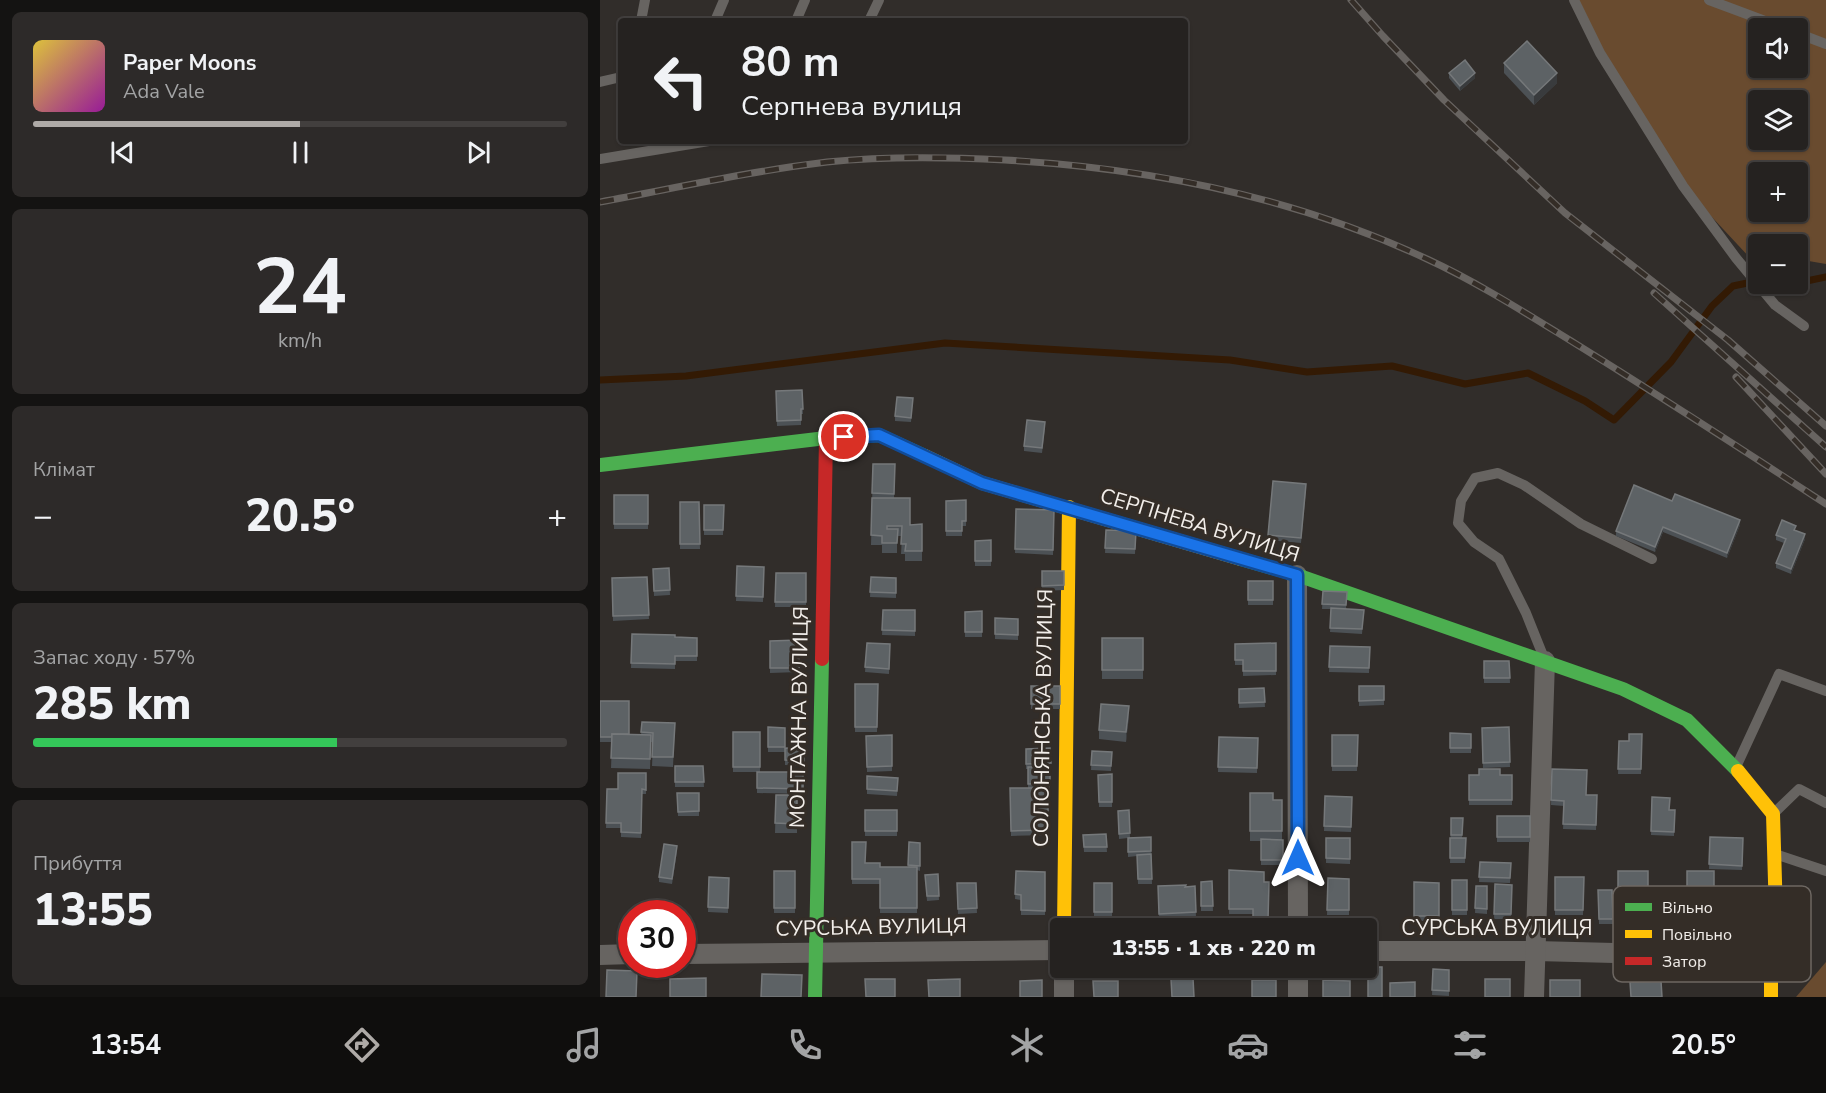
<!DOCTYPE html>
<html lang="uk">
<meta charset="utf-8">
<style>
body{margin:0;font-family:"Nunito Sans",sans-serif;background:#2d2a29;color:#f1f3f6;height:100vh;display:flex;flex-direction:column;font-size:22px;white-space:nowrap}
*{box-sizing:border-box;margin:0}
p{font-size:20px;color:#a3a4a5}
.icon{flex:none;width:33px;height:33px;fill:none;stroke:currentColor;stroke-width:2;stroke-linecap:round;stroke-linejoin:round}
.map{position:relative;flex:1;overflow:hidden}
.panel{display:flex;flex-direction:column;gap:12px;padding:12px;background:#141312;width:600px}
.panel>*{flex:none}
.top-card{position:absolute;left:18px;top:18px;width:570px;height:126px;border-radius:6px;box-shadow:0 2px 4px #0004,0 0 0 2px #423f3e;background:#252220;color:#f1f3f6;overflow:hidden}
.tools{position:absolute;left:1148px;top:18px;display:grid;gap:12px}
.tools a{display:grid;place-items:center;width:60px;height:60px;border-radius:6px;background:#252220;box-shadow:0 2px 4px #0004,0 0 0 2px #423f3e;font-size:30px}
.speed{position:absolute;left:18px;top:900px;display:flex;gap:12px;font-size:30px;font-weight:700;text-align:center}
.speed>*{display:grid;place-content:center;width:78px;height:78px;border-radius:50%;background:#252220;box-shadow:0 2px 4px #0004,0 0 0 2px #423f3e;line-height:1}
.speed .limit{border:9px solid #d22;background:#fff;color:#111}
.pin{position:absolute;display:grid;place-items:center;width:51px;height:51px;color:#fff;margin:-26px;border:3px solid #fff;border-radius:50%;box-shadow:0 2px 6px #0007}
.me{position:absolute;width:66px;margin:-33px;rotate:0deg;stroke-linejoin:round;filter:drop-shadow(0 0 4px #0008)}
.turn{display:flex;align-items:center;gap:21px;height:126px;padding:0 24px;font-size:27px}
.turn .icon{width:78px;height:78px;stroke-width:2.5}
.turn b{display:block;font-size:42px;line-height:51px}
.big{font-size:45px;font-weight:800;line-height:1.1}
.panel .widget{flex:1;display:flex;flex-direction:column;justify-content:center;gap:9px;min-width:0;padding:0 21px;border-radius:9px;background:#2d2a29}
.panel .dial{align-items:center;gap:0}
.dial b{font-size:78px;line-height:1}
.song{display:flex;align-items:center;gap:18px}
.cover{width:72px;height:72px;border-radius:9px;background:linear-gradient(135deg,hsl(50 70% 55%),hsl(300 70% 35%))}
.played{height:6px;border-radius:3px;background:linear-gradient(90deg,#aeaaa7 50%,#423f3e 50%)}
.keys{display:flex;justify-content:space-around;direction:ltr}
.heat{display:flex;justify-content:space-between;align-items:center;font-size:33px;direction:ltr}
.charge{height:9px;border-radius:4px;background:linear-gradient(90deg,#34c759 57%,#423f3e 0)}
.trip{position:absolute;left:450px;top:918px;width:327px;height:60px;border-radius:6px;background:#252220;box-shadow:0 2px 4px #0004,0 0 0 2px #423f3e;font-weight:800;line-height:60px;text-align:center}
.tab-bar{display:flex;height:96px;justify-content:space-around;align-items:center;background:#0f0e0d;color:#a3a4a5}
.tab-bar .icon{width:42px;height:42px}
.tab-bar .on{color:#aeaaa7}
.tab-bar b{font-size:27px;color:#f1f3f6}
main{display:flex;flex:1;min-height:0}
.map>svg:first-child{display:block}
</style>
<main>
<section class="panel">
<div class="widget">
<div class="song"><i class="cover"></i><div><b>Paper Moons</b><p>Ada Vale</p></div></div>
<div class="played"></div>
<div class="keys"><svg class="icon" aria-label="previous" viewBox="0 0 24 24"><path d="M18 5L8 12l10 7zM5 5v14"/></svg><svg class="icon" aria-label="pause" viewBox="0 0 24 24"><path d="M8 5v14M16 5v14"/></svg><svg class="icon" aria-label="next" viewBox="0 0 24 24"><path d="M6 5l10 7-10 7zM19 5v14"/></svg></div>
</div>
<div class="widget dial"><b>24</b><p>km/h</p></div>
<div class="widget"><p>Клімат</p>
<div class="heat"><a>−</a><b class="big">20.5°</b><a>+</a></div>
</div>
<div class="widget"><p>Запас ходу · 57%</p><b class="big">285 km</b><div class="charge"></div></div>
<div class="widget"><p>Прибуття</p><b class="big">13:55</b></div>
</section>
<div class="map">
<svg width="1226" height="997" viewBox="0 0 1226 997">
<rect width="100%" height="100%" fill="#312d2a"/>
<g fill="#694b2f" fill-rule="evenodd">
<path d="M974 0H1226V264L1197 259V244H1158V259H1151L1083 186ZM1158 28H1197V68H1158ZM1158 100H1197V140H1158ZM1158 172H1197V212H1158Z"/>
<path d="M1226 962V997H1196Z"/>
</g>
<g fill="none" stroke-linecap="round" stroke-linejoin="round">
<g stroke="#331a04" stroke-width="7">
<path d="M1197 283 1226 277"/>
<path d="M0 380 86 376 345 343 630 360 707 372 792 366 865 384 928 373 985 401 1014 420 1071 362 1112 306 1133 286 1157 281"/>
</g>
<g stroke="#676461" stroke-width="10">
<path d="M974 0 1000 53 1083 186 1136 258 1175 305 1204 326"/>
<path d="M1109 0 1184 28"/>
<path d="M41 21 45 0"/>
<path d="M115 21 124 0"/>
<path d="M196 21 205 0"/>
<path d="M269 21 279 0"/>
<path d="M1197 33 1226 44"/>
<path d="M0 82 21 77"/>
<path d="M0 159 109 141"/>
<path d="M944 658 926 613 899 559 874 542 858 523 861 501 875 478 898 473 924 485 981 524 1052 559"/>
<path d="M1136 767 1179 674 1226 691"/>
<path d="M1173 814 1199 789 1226 803"/>
<path d="M1175 854 1226 871"/>
</g>
<g stroke="#676461" stroke-width="20">
<path d="M697 575 698 928"/>
<path d="M766 951H936L1171 957"/>
<path d="M82 954 460 950"/>
<path d="M0 955 32 954"/>
<path d="M464 997V968"/>
<path d="M698 997V968"/>
<path d="M934 997 945 661"/>
</g>
<g stroke="#4caf50" stroke-width="14">
<path d="M0 465 226 438 279 435 325 456"/>
<path d="M641 559 697 575 1023 689 1087 720 1138 771"/>
<path d="M215 997 222 659"/>
</g>
<g stroke="#ffc107" stroke-width="14">
<path d="M325 456 382 483 641 559"/>
<path d="M1138 771 1173 814 1176 915 1171 957V997"/>
<path d="M464 928 469 507"/>
</g>
<path stroke="#c62828" stroke-width="14" d="M222 659 226 438"/>
<defs>
<g id="rail">
<path d="M751 0 783 36 844 100 965 213 1128 340 1226 426"/>
<path d="M0 202C76 188 151 171 227 162 287 156 346 157 405 160 551 168 694 197 827 259 879 283 927 314 976 344 1060 396 1143 450 1226 504"/>
<path d="M1054 293 1226 447"/>
<path d="M1136 377 1226 474"/>
</g>
</defs>
<use href="#rail" stroke="#686461" stroke-width="7"/>
<use href="#rail" stroke="#342d27" stroke-width="4.5" stroke-dasharray="14" stroke-linecap="butt"/>
</g>
<g fill="#4c5155">
<path d="M904 63 957 83 934 105 904 73Z"/>
<path d="M849 73 875 78 860 91 849 78Z"/>
<path d="M202 390 203 414H201V425L177 426 176 391Z"/>
<path d="M313 398 311 422 295 421V416Z"/>
<path d="M445 427 442 453 424 451V446Z"/>
<path d="M273 464H295L294 498 310 525 322 524V561H305V554H301L302 536H297V553H282V545H271Z"/>
<path d="M706 489 701 543 668 540V535Z"/>
<rect x="14" y="495" width="34" height="34"/>
<path d="M366 500V526H362V536H346V501Z"/>
<path d="M1072 501 1140 525 1127 558 1063 532 1055 552 1016 536V531Z"/>
<path d="M80 502H99L100 549H80Z"/>
<path d="M104 505H124L123 535H104Z"/>
<path d="M416 509 454 510 453 555 415 553Z"/>
<path d="M506 530 536 531 535 554 505 553Z"/>
<path d="M1196 531 1205 539 1191 574 1176 568V563L1184 543 1176 540V535Z"/>
<path d="M391 540V566H375V541Z"/>
<path d="M137 566 164 567 163 602 136 601Z"/>
<path d="M69 568 70 595 54 596 53 569Z"/>
<path d="M442 571H464V590L442 591Z"/>
<path d="M176 573H206V607H175Z"/>
<path d="M47 577 49 619 13 621 12 578Z"/>
<path d="M271 577 296 578V598L270 597Z"/>
<rect x="648" y="581" width="25" height="24"/>
<path d="M723 591 747 592 746 609 764 610 762 634 730 632 731 609H722Z"/>
<path d="M283 610H315V636L282 635Z"/>
<path d="M382 611V637H365V612Z"/>
<path d="M395 618 418 619V640L395 639Z"/>
<path d="M32 634 75 637 97 638V661H75V669L31 668Z"/>
<rect x="502" y="638" width="41" height="41"/>
<path d="M199 640V672L170 673V641Z"/>
<path d="M267 643 290 644 289 674 265 672Z"/>
<path d="M676 643V675L643 676V665H635V644Z"/>
<path d="M730 646 770 647 769 673 729 672Z"/>
<path d="M884 661H909L910 683H884Z"/>
<path d="M255 684H278L277 732H255Z"/>
<rect x="431" y="686" width="29" height="23"/>
<path d="M759 686H784V705L759 706Z"/>
<path d="M664 688 665 707 639 708V689Z"/>
<path d="M0 701 29 734 41 735 42 722 75 723 73 767 52 766 53 742H51L50 769 11 768 12 742H0Z"/>
<path d="M529 716 526 742 499 739V730Z"/>
<path d="M168 727 185 728V752H168Z"/>
<path d="M909 727 910 767 883 768 882 728Z"/>
<path d="M133 732H160V772H203V794L157 793V772H133Z"/>
<path d="M850 733 871 734V753H850Z"/>
<path d="M1042 734 1041 774H1018L1019 741H1029Z"/>
<path d="M292 735V771L267 772 266 736Z"/>
<path d="M732 735H758L757 771H732Z"/>
<path d="M619 737 658 738 657 773 618 772Z"/>
<path d="M185 748 204 749V766L185 765Z"/>
<path d="M450 748V788H448V835L411 836 410 788H428V769H426V749Z"/>
<path d="M492 751 512 752 511 771 491 770Z"/>
<path d="M75 766H103L104 787H75Z"/>
<path d="M952 769 986 795H997L996 830 963 829 964 806 951 805Z"/>
<path d="M46 773V794H42L41 838 21 837V828H6L7 789H18Z"/>
<path d="M512 774V807H499L498 775Z"/>
<rect x="869" y="775" width="43" height="30"/>
<path d="M267 776 298 778 297 796 267 794Z"/>
<path d="M77 793H99V816H78Z"/>
<path d="M650 793 673 800H682V840H683V865H661V841H650Z"/>
<path d="M176 795H197V833H175Z"/>
<path d="M725 796 752 797 751 832 724 831Z"/>
<path d="M1052 797 1069 810H1075L1074 836 1051 835Z"/>
<rect x="265" y="810" width="32" height="26"/>
<path d="M529 810 530 838 551 837 552 884H538L537 856 528 857V838L519 839 518 811Z"/>
<rect x="897" y="816" width="33" height="26"/>
<path d="M851 818H863L862 838H866L865 863H850Z"/>
<path d="M506 834 507 852H484L483 835Z"/>
<path d="M1110 837 1143 838 1142 870 1109 869Z"/>
<path d="M726 838H750V864L726 863Z"/>
<path d="M252 842 265 863 280 867H308L309 842 320 843V871L317 870V913H280V884H252Z"/>
<path d="M77 851 72 884 59 882V877Z"/>
<path d="M880 862 911 863 910 883 879 882Z"/>
<path d="M629 870 664 882H669L668 925 653 924V914H629Z"/>
<rect x="174" y="871" width="21" height="42"/>
<path d="M416 871 445 872V915H421V900L415 899Z"/>
<rect x="1018" y="871" width="30" height="43"/>
<rect x="1087" y="871" width="27" height="44"/>
<path d="M338 874 339 900 327 901 325 875Z"/>
<path d="M109 877 129 878 128 913 108 912Z"/>
<path d="M955 877H984L983 915H955Z"/>
<path d="M728 878 749 879V915H727Z"/>
<rect x="852" y="880" width="15" height="35"/>
<path d="M612 881 613 911H601V882Z"/>
<path d="M814 882 839 883V921H814Z"/>
<path d="M357 883H376L377 913 358 914Z"/>
<rect x="494" y="883" width="18" height="34"/>
<path d="M895 884 912 885 911 919H894Z"/>
<path d="M558 886H595L596 917 559 919Z"/>
<path d="M876 886H887V914L875 913Z"/>
<path d="M998 890H1012L1013 924H999Z"/>
<path d="M833 969 849 970V996L832 995Z"/>
</g>
<g fill="#393b3d">
<path d="M875 73V78L860 91V86Z"/>
<path d="M957 73V83L934 105V95Z"/>
<path d="M1140 520V525L1127 558V553Z"/>
<path d="M1063 527V532L1055 552V547Z"/>
<path d="M1205 534V539L1191 574V569Z"/>
<path d="M529 706V716L526 742V732Z"/>
<path d="M77 846V851L72 884V879Z"/>
</g>
<g fill="#5d6265" stroke="#75787a" stroke-width="1.5">
<path d="M927 41 957 73 934 95 904 63Z"/>
<path d="M865 60 875 73 860 86 849 73Z"/>
<path d="M202 390 203 409H201V420L177 421 176 391Z"/>
<path d="M297 397 313 398 311 418 295 416Z"/>
<path d="M427 420 445 422 442 448 424 446Z"/>
<path d="M273 464H295L294 494 272 493Z"/>
<path d="M673 481 706 484 701 538 668 535Z"/>
<path d="M1034 485 1072 501 1075 494 1140 520 1127 553 1063 527 1055 547 1016 531Z"/>
<rect x="14" y="495" width="34" height="29"/>
<path d="M272 498H310V525L322 524V551H305L306 544H301L302 526H287V529H298L297 543H282V536L271 535Z"/>
<path d="M366 500V521H362V531H346V501Z"/>
<path d="M80 502H99L100 544H80Z"/>
<path d="M104 505H124L123 530H104Z"/>
<path d="M416 509 454 510 453 550 415 549Z"/>
<path d="M1182 520 1196 526 1194 530 1205 534 1191 569 1176 563 1186 539 1176 535Z"/>
<path d="M506 530 536 531 535 549 505 548Z"/>
<path d="M391 540V561H375V541Z"/>
<path d="M137 566 164 567 163 597 136 596Z"/>
<path d="M69 568 70 590 54 591 53 569Z"/>
<path d="M442 571H464V585L442 586Z"/>
<path d="M176 573H206V602H175Z"/>
<path d="M47 577 49 615 13 616 12 578Z"/>
<path d="M271 577 296 578V593L270 592Z"/>
<rect x="648" y="581" width="25" height="19"/>
<path d="M723 591 747 592 746 605 722 604Z"/>
<path d="M731 608 764 610 762 629 730 628Z"/>
<path d="M283 610H315V631L282 630Z"/>
<path d="M382 611V632H365V612Z"/>
<path d="M395 618 418 619V635L395 634Z"/>
<path d="M32 634 75 635V637L97 638V656H75V664L31 663Z"/>
<rect x="502" y="638" width="41" height="32"/>
<path d="M199 640V668H170V641Z"/>
<path d="M267 643 290 644 289 669 265 667Z"/>
<path d="M676 643V671H643V660H635V644Z"/>
<path d="M730 646 770 647 769 668 729 667Z"/>
<path d="M884 661H909L910 678H884Z"/>
<path d="M255 684H278L277 727H255Z"/>
<rect x="431" y="686" width="29" height="18"/>
<path d="M759 686H784V700L759 701Z"/>
<path d="M664 688 665 702 639 703V689Z"/>
<path d="M0 701H29V734H12V737H0Z"/>
<path d="M501 704 529 706 526 732 499 730Z"/>
<path d="M42 722 75 723 73 757H52L53 733 41 732Z"/>
<path d="M168 727 185 728V747H168Z"/>
<path d="M909 727 910 762 883 763 882 728Z"/>
<rect x="133" y="732" width="27" height="35"/>
<path d="M850 733 871 734V748H850Z"/>
<path d="M12 734 51 735 50 759 11 758Z"/>
<path d="M1029 734H1042L1041 769H1018L1019 741H1029Z"/>
<path d="M292 735V766L267 767 266 736Z"/>
<path d="M732 735H758L757 766H732Z"/>
<path d="M619 737 658 738 657 768 618 767Z"/>
<path d="M185 748 204 749V761L185 760Z"/>
<path d="M450 748 451 763 426 764V749Z"/>
<path d="M492 751 512 752 511 766 491 765Z"/>
<path d="M75 766H103L104 782H75Z"/>
<path d="M428 767H450V783L428 784Z"/>
<path d="M879 769H900V775H912V800H869V775H879Z"/>
<path d="M952 769 987 770 986 795H997L996 825 963 824 964 801 951 800Z"/>
<path d="M157 772H203V789L157 788Z"/>
<path d="M18 773H46V790L42 789 41 833 21 832V823H6L7 789H18Z"/>
<path d="M512 774V802H499L498 775Z"/>
<path d="M267 776 298 778 297 791 267 789Z"/>
<path d="M410 788H448V830L411 831Z"/>
<path d="M77 793H99V811L78 812Z"/>
<path d="M650 793H673V800H682V831H650Z"/>
<path d="M176 795H197V824L175 823Z"/>
<path d="M725 796 752 797 751 827 724 826Z"/>
<path d="M1052 797 1070 798 1069 810H1075L1074 832 1051 831Z"/>
<rect x="265" y="810" width="32" height="21"/>
<path d="M529 810 530 833 519 834 518 811Z"/>
<rect x="897" y="816" width="33" height="21"/>
<path d="M851 818H863L862 835H851Z"/>
<path d="M506 834 507 847H484L483 835Z"/>
<path d="M551 837V851L528 852V838Z"/>
<path d="M1110 837 1143 838 1142 866 1109 864Z"/>
<path d="M726 838H750V859L726 858Z"/>
<path d="M850 838H866L865 858H850Z"/>
<path d="M661 839 683 840V860H661Z"/>
<path d="M252 842H266L265 863H280V867H317V908H280V879H252Z"/>
<path d="M309 842 320 843V866L308 865Z"/>
<path d="M64 844 77 846 72 879 59 877Z"/>
<path d="M551 854 552 879H538L537 855Z"/>
<path d="M880 862 911 863 910 878 879 877Z"/>
<path d="M629 870 664 872V882H669L668 920 653 919V909H629Z"/>
<rect x="174" y="871" width="21" height="37"/>
<path d="M416 871 445 872V911L421 910V895L415 894Z"/>
<path d="M1018 871H1048V905L1018 904Z"/>
<rect x="1087" y="871" width="27" height="39"/>
<path d="M338 874 339 896H327L325 875Z"/>
<path d="M109 877 129 878 128 908 108 907Z"/>
<path d="M955 877H984L983 910H955Z"/>
<path d="M728 878 749 879V910H727Z"/>
<rect x="852" y="880" width="15" height="30"/>
<path d="M612 881 613 906H601V882Z"/>
<path d="M814 882 839 883V916H814Z"/>
<path d="M357 883H376L377 908 358 909Z"/>
<rect x="494" y="883" width="18" height="29"/>
<path d="M895 884 912 885 911 914H894Z"/>
<path d="M586 885 585 887 595 886 596 912 559 914 558 886Z"/>
<path d="M876 886H887V909L875 908Z"/>
<path d="M998 890H1012L1013 919H999Z"/>
<rect x="768" y="967" width="14" height="30"/>
<path d="M833 969 849 970V991L832 990Z"/>
<path d="M7 970 37 971 36 997H6Z"/>
<path d="M162 974 202 975 201 997H161Z"/>
<path d="M106 978V997H70V979Z"/>
<path d="M593 978 594 997H572L571 979Z"/>
<path d="M265 979H295V997H266Z"/>
<path d="M360 979V997H329L328 980Z"/>
<rect x="885" y="979" width="25" height="18"/>
<path d="M442 980V997H420V981Z"/>
<rect x="652" y="980" width="24" height="17"/>
<path d="M723 980 750 981V997H723Z"/>
<rect x="950" y="980" width="30" height="17"/>
<path d="M493 981H518V997H494Z"/>
<path d="M1061 981 1062 997H1031L1030 982Z"/>
<path d="M815 982V997H790V983Z"/>
</g>
<g fill="none" stroke-linecap="round" stroke-linejoin="round">
<defs>
<path id="route" d="M244 437 279 435 382 483 697 575 698 858"/>
</defs>
<use href="#route" stroke="#114b97" stroke-width="15"/>
<use href="#route" stroke="#1a73e8" stroke-width="10"/>
</g>
<g text-anchor="middle" stroke-width="6" stroke-linejoin="round" paint-order="stroke">
<g font-size="21" fill="#f2eeea" stroke="#342d27">
<text transform="translate(600 525) rotate(17)" y="7">СЕРПНЕВА ВУЛИЦЯ</text>
<text transform="translate(199 717) rotate(-89)" y="7">МОНТАЖНА ВУЛИЦЯ</text>
<text transform="translate(443 718) rotate(-89)" y="7">СОЛОНЯНСЬКА ВУЛИЦЯ</text>
<text transform="translate(271 927) rotate(-1)" y="7">СУРСЬКА ВУЛИЦЯ</text>
<text x="897" y="935">СУРСЬКА ВУЛИЦЯ</text>
</g>
</g>
<rect x="1013" y="886" width="198" height="96" rx="9" fill="#342d27" stroke="#6d6762" stroke-width="1.5"/>
<rect x="1025" y="903" width="27" height="8" fill="#4caf50"/>
<rect x="1025" y="930" width="27" height="8" fill="#ffc107"/>
<rect x="1025" y="957" width="27" height="8" fill="#c62828"/>
<g font-size="16" fill="#f2eeea">
<text x="1062" y="913">Вільно</text>
<text x="1062" y="940">Повільно</text>
<text x="1062" y="967">Затор</text>
</g>
</svg>
<div class="tools">
<a><svg class="icon" aria-label="sound" viewBox="0 0 24 24"><path d="M4 9h4l5-4v14l-5-4H4zM17 9q2 3 0 6"/></svg></a>
<a><svg class="icon" aria-label="layers" viewBox="0 0 24 24"><path d="M12 4l9 5-9 5-9-5zM3 14l9 5 9-5"/></svg></a>
<a>+</a>
<a>−</a>
</div>
<div class="speed"><div class="limit">30</div></div>
<div class="pin" style="left:244px;top:437px;background:#d93025"><svg class="icon" aria-label="arrive" viewBox="0 0 24 24"><path d="M6 21V4h12l-3 4 3 4H6"/></svg></div>
<svg class="me" style="left:698px;top:858px" viewBox="-20 -20 40 40"><path d="M0-17L14 15 0 8-14 15z" fill="#1a73e8" stroke="#fff" stroke-width="4"/></svg>
<div class="trip">13:55 · 1 хв · 220 m</div>
<div class="top-card">
<div class="turn"><svg class="icon" aria-label="left" viewBox="0 0 24 24"><path d="M17 20v-9H6M10 6l-5 5 5 5"/></svg><div><b>80 m</b>Серпнева вулиця</div></div>
</div>
</div>
</main>
<nav class="tab-bar">
<b>13:54</b>
<svg class="icon on" aria-label="directions" viewBox="0 0 24 24"><path d="M12 3l9 9-9 9-9-9zM9 14v-3h6M13 9l2 2-2 2"/></svg>
<svg class="icon" aria-label="music" viewBox="0 0 24 24"><path d="M9 18V5l10-2v13"/><circle cx="6" cy="18" r="3"/><circle cx="16" cy="16" r="3"/></svg>
<svg class="icon" aria-label="phone" viewBox="0 0 24 24"><path d="M5 4h4l2 5-3 2q2 4 5 5l2-3 5 2v4C11 20 4 13 5 4z"/></svg>
<svg class="icon" aria-label="climate" viewBox="0 0 24 24"><path d="M12 3v18M4 7l16 10M4 17L20 7"/></svg>
<svg class="icon" aria-label="car" viewBox="0 0 24 24"><path d="M5 17H2v-5l4-1 3-4h7l3 4 3 1v5h-3M9 17h6M6 11h13"/><circle cx="7" cy="17" r="2"/><circle cx="17" cy="17" r="2"/></svg>
<svg class="icon" aria-label="filters" viewBox="0 0 24 24"><path d="M4 7h16M4 17h16"/><circle cx="9" cy="7" r="2"/><circle cx="15" cy="17" r="2"/></svg>
<b>20.5°</b>
</nav>
